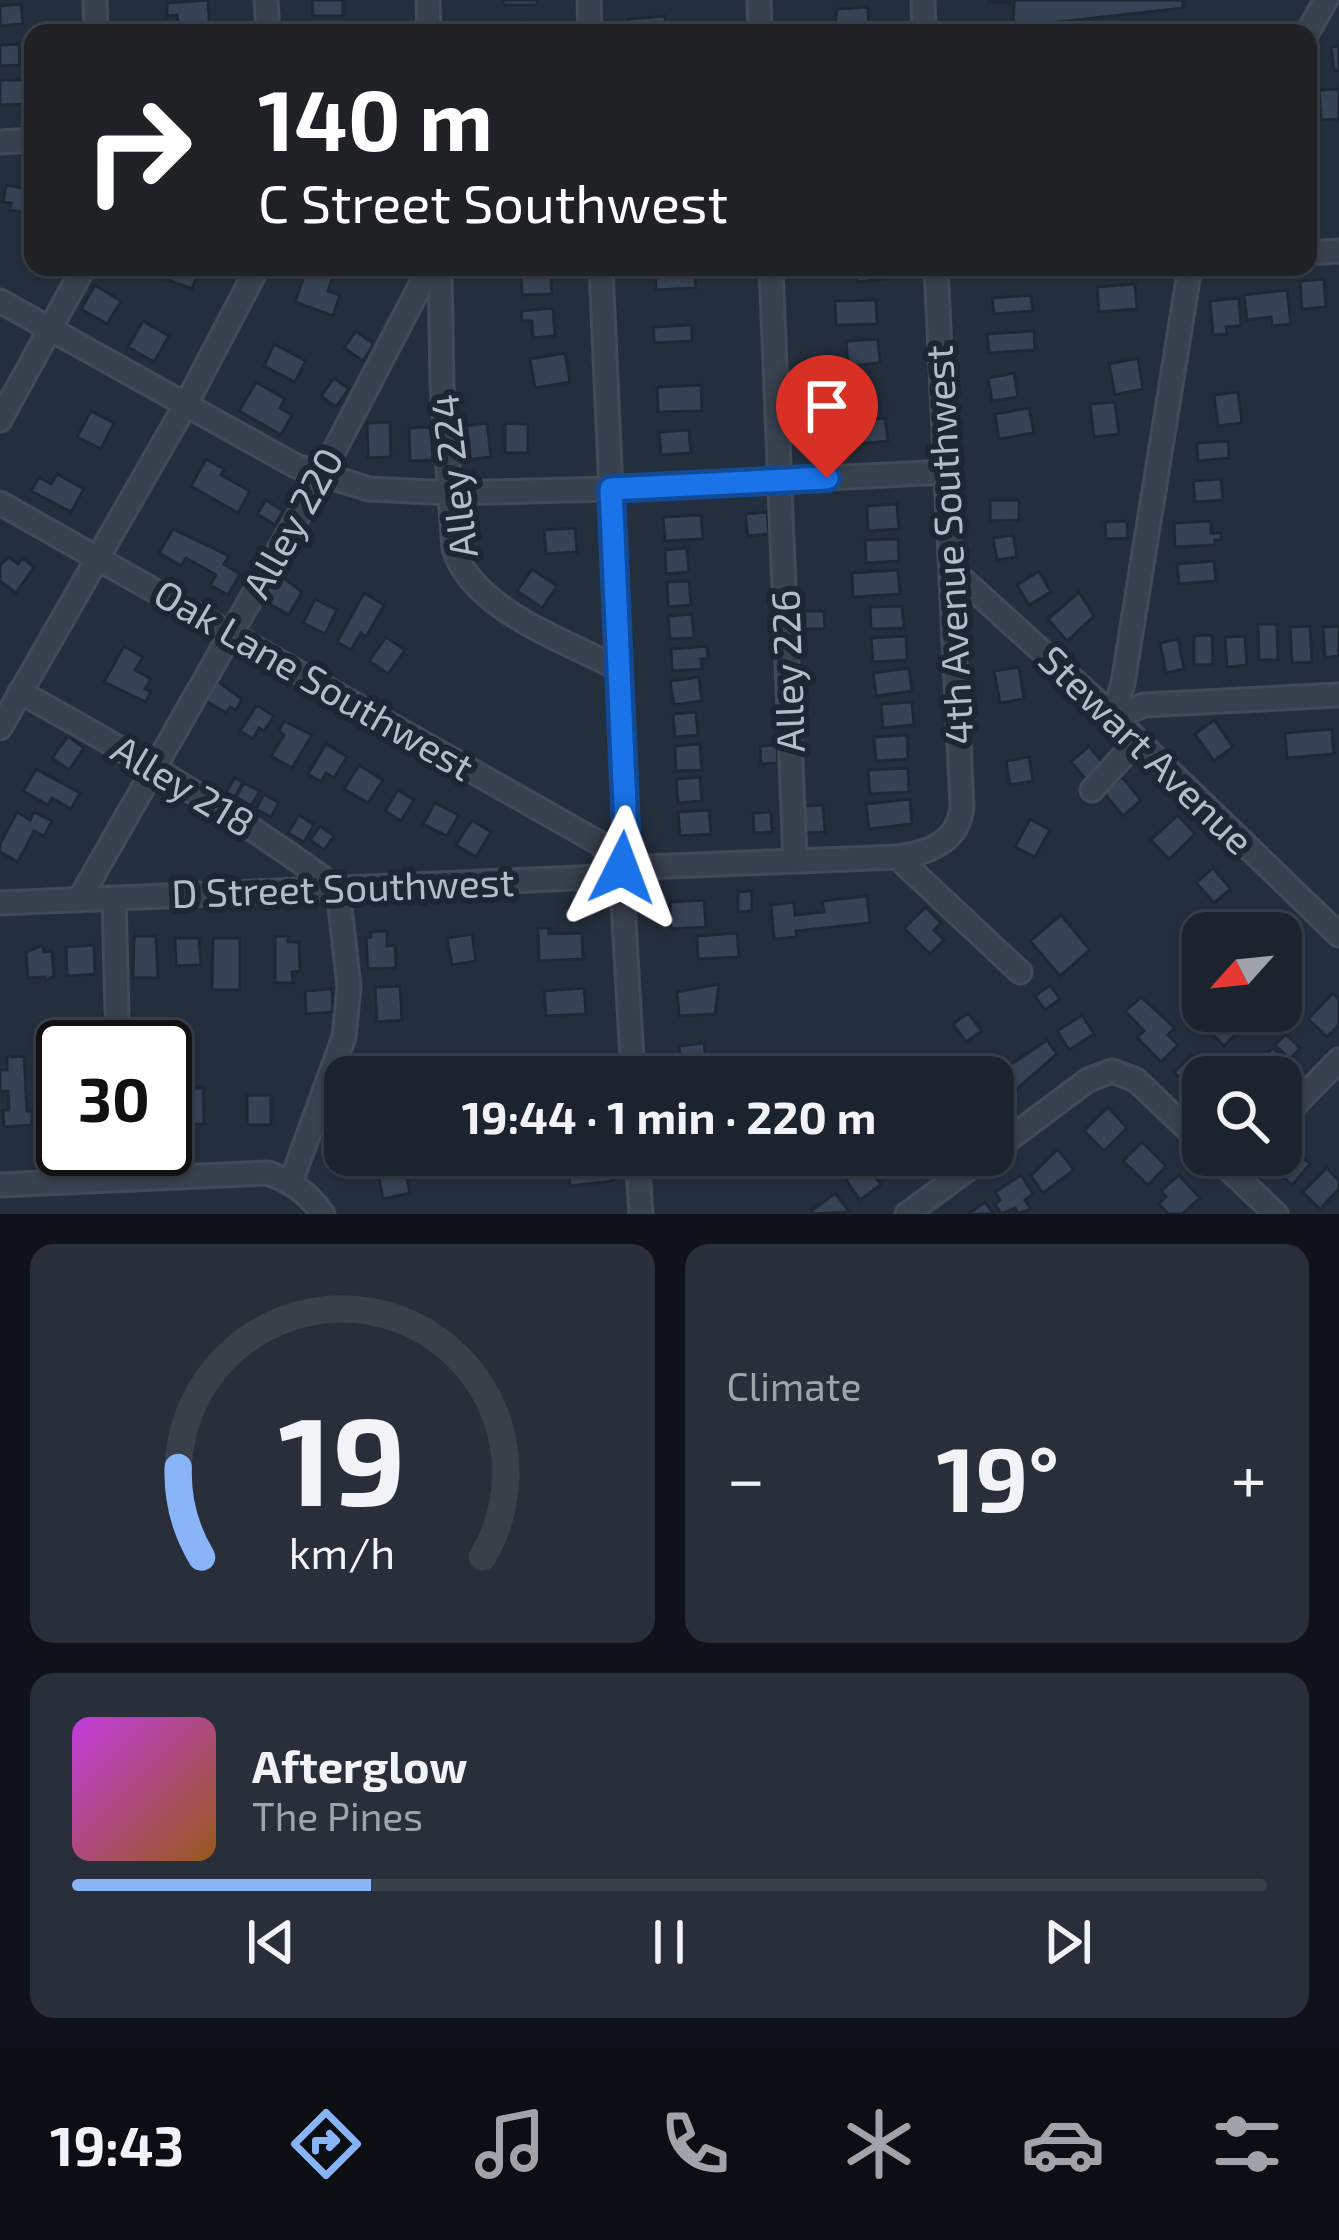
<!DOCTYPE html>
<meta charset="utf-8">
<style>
body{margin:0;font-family:"Exo 2",sans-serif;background:#282f3a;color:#f1f3f6;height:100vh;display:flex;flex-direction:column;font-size:45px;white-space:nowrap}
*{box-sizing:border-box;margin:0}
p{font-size:39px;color:#a0a4aa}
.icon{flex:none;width:66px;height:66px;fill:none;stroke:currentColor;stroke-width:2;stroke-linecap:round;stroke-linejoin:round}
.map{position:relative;height:1214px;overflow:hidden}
.panel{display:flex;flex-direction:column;gap:30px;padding:30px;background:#0f1319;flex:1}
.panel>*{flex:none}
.top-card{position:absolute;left:24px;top:24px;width:1293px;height:252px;border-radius:24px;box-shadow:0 3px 9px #0004,0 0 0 3px #39404a;background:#202124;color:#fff;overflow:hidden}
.needle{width:78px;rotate:243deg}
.buttons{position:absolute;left:1182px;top:912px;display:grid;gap:24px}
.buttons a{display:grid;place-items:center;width:120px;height:120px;border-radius:24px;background:#1b232e;box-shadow:0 3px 9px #0004,0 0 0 3px #39404a;font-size:60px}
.speed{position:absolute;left:36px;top:1020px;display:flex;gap:24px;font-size:60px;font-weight:700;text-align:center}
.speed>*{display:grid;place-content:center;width:156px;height:156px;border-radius:50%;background:#1b232e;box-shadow:0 3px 9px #0004,0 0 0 3px #39404a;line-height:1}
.speed .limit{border:6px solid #111;border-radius:18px;background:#fff;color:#111}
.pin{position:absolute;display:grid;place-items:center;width:102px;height:102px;color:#fff;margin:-123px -51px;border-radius:50% 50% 50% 0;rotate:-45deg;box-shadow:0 0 12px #0007}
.pin .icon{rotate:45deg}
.me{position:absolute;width:132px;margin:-66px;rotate:3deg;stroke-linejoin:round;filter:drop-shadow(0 0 9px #0008)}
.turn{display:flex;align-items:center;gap:42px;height:252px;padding:0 36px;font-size:54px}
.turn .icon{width:156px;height:156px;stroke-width:2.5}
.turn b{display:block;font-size:84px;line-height:102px}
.big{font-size:90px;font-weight:700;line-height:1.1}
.panel .widget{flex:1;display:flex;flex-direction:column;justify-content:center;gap:18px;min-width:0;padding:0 42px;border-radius:24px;background:#282f3a}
.panel .dial{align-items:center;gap:0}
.dial svg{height:312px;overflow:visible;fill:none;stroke:#39404a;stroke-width:7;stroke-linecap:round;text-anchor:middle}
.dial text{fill:#f1f3f6;stroke:none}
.song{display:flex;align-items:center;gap:36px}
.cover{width:144px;height:144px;border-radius:18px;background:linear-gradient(135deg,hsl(290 70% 55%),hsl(30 70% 35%))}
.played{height:12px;border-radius:6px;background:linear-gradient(90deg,#8ab4f8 25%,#39404a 25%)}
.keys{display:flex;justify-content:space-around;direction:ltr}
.heat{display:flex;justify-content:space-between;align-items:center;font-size:66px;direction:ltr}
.panel .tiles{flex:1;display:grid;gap:30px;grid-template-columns:1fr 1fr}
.widget:last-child{grid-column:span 2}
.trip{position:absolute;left:324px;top:1056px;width:690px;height:120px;border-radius:24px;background:#1b232e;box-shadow:0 3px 9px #0004,0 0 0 3px #39404a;font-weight:700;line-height:120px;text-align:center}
.tab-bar{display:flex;height:192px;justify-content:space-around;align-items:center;background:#0b0e12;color:#a0a4aa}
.tab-bar .icon{width:84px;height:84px}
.tab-bar .active{color:#8ab4f8}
.tab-bar b{font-size:54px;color:#f1f3f6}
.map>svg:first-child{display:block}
</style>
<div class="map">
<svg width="1339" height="1214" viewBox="0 0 1339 1214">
<rect width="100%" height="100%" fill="#242f3e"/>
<g fill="#364354" stroke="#1f2835" stroke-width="3">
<path d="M208 0 210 30 179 31 177 15 167 16V3Z"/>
<path d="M312 0H343V16H313Z"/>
<path d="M503 0H537L538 5H503Z"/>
<path d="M987 0H1183V8L1013 27 1014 3H987Z"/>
<path d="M21 4 23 24 0 26V6Z"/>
<path d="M868 7 869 32 834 33 837 9Z"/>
<path d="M665 16 666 33H631L629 19Z"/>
<path d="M533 21V33H485L510 30 509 23Z"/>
<path d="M19 44 20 65 0 66V45Z"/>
<path d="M1339 46V70L1334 71 1331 47Z"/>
<path d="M0 80H33V104L0 105Z"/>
<path d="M1339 89V119L1321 120 1319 90Z"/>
<path d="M6 185 33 190V214L10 210 11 203 3 202Z"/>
<path d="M172 267H200L192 289 168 280Z"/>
<path d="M313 267H336L328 291 340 295 333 316 295 302 306 270 311 272Z"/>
<path d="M856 267H885L886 279 857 282Z"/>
<path d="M695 271 696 288 656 290 655 274Z"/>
<path d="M551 272 552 294 522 295 521 273Z"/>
<path d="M1324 279 1326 307 1302 309 1300 281Z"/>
<path d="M1135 284 1137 309 1099 312 1097 287Z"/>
<path d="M95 285 121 301 107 324 81 309Z"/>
<path d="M1287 290 1291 324 1272 326 1271 317 1247 320 1244 295Z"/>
<path d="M1031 295 1033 311 994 314 992 298Z"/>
<path d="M1239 298 1241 326 1226 327 1227 334 1213 335 1210 301Z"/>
<path d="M876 300 877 324 836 325 835 301Z"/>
<path d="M553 308 555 336 533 338 532 321H522L521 311Z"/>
<path d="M143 321 169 336 154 362 128 347Z"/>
<path d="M692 325V341L654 343 653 327Z"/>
<path d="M356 331 374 344 363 361 344 348Z"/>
<path d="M1034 331 1035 350 989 353 987 334Z"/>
<path d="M878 339 880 363 848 366 846 341Z"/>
<path d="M274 344 306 361 295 382 264 366Z"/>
<path d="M565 353 570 382 535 388 530 359Z"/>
<path d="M1138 358 1143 389 1115 395 1109 364Z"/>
<path d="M1014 373 1018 397 992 401 988 378Z"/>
<path d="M334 378 349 389 336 407 321 396Z"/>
<path d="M256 382 285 399 280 408 292 415 281 435 239 411Z"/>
<path d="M701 385 702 411 658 412 657 387Z"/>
<path d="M1238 392 1242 423 1218 426 1214 395Z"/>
<path d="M1115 402 1119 434 1094 437 1090 404Z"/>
<path d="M1029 408 1034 433 999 439 995 414Z"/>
<path d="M91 411 114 423 101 449 77 437Z"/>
<path d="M885 418 888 441 859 444 856 421Z"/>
<path d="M390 422 391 457 368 458 367 423Z"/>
<path d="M487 423 491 457 465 460 461 426Z"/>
<path d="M505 423 528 424V453H505Z"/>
<path d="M431 427 433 460 410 461 409 428Z"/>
<path d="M689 430 691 453 661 455 659 432Z"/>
<path d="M1228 441 1229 458 1198 461 1197 443Z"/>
<path d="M206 459 224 469 221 475 250 491 238 513 191 486Z"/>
<path d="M57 474 84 489 71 512 31 491 39 477 51 484Z"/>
<path d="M1221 479 1223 500 1195 502 1193 481Z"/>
<path d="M266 500 283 511 275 525 257 514Z"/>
<path d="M990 500H1019V520L990 521Z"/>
<path d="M897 504 899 529 868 531 867 506Z"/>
<path d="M767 512 769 534 748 536 745 514Z"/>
<path d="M701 515 703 539 665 541 663 517Z"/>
<path d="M1127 521 1128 538 1106 539 1105 522Z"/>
<path d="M1211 521V533H1221V540H1215V545L1175 547 1174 523Z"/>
<path d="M575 528 577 552 546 554 544 530Z"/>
<path d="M173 529 229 556 224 564 240 574 228 595 210 585 216 575 186 558 181 566 159 553Z"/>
<path d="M1013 535 1017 557 997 560 993 538Z"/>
<path d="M898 539 899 561 866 563 865 540Z"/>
<path d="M687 548 689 572 666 574 665 550Z"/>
<path d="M9 557 18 564 22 558 34 567 16 593 0 581V565Z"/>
<path d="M1214 561 1216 581 1179 584 1177 564Z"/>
<path d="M532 569 557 586 542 608 517 591Z"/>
<path d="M898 570 900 594 853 597 852 573Z"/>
<path d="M275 571 302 592 289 615 259 598Z"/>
<path d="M1039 571 1051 592 1029 605 1017 585Z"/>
<path d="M689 581 691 605 668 607 667 582Z"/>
<path d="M1079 592 1094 616 1067 641 1048 619Z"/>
<path d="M364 593 384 605 366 637 361 633 351 650 337 642Z"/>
<path d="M315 599 337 610 325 634 303 623Z"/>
<path d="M902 606 904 628 871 629 870 607Z"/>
<path d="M801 611H824L825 629H802Z"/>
<path d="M692 614 694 638 670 639 668 616Z"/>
<path d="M1258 624H1277L1278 660H1259Z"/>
<path d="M1310 626 1312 662 1292 663 1290 627Z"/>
<path d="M1339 626V656L1325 658 1323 627Z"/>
<path d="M1212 635 1213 665H1194V636Z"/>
<path d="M906 636 907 660 873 662 871 638Z"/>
<path d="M1245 636 1247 665 1227 667 1225 637Z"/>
<path d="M386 637 405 650 388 674 369 661Z"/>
<path d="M1178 639 1184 669 1166 673 1160 643Z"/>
<path d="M124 646 143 657 135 670 151 679 145 689 151 692 146 702 104 682Z"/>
<path d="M707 646 708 659H701L702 669 672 671 671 649Z"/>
<path d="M1019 667 1024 699 1000 703 994 671Z"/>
<path d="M909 668 912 691 876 696 873 673Z"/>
<path d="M699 677 702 701 674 705 670 681Z"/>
<path d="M217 681 242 699 236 710 230 707 226 713 206 701Z"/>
<path d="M912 702 914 725 883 728 881 704Z"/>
<path d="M257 705 274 716 264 731 259 728 253 739 240 731Z"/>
<path d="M696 712 698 735 675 737 673 714Z"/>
<path d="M1214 720 1233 747 1214 761 1195 734Z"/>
<path d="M284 721 312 735 292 768 271 756 284 735 279 731Z"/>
<path d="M1332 729 1334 754 1287 758 1285 733Z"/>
<path d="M907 735 908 759 876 761 874 737Z"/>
<path d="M68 736 84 748 69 770 52 758Z"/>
<path d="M326 744 347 757 334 778 326 773 321 782 308 774Z"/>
<path d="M700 744 702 770 676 771 675 746Z"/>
<path d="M777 745 778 763 761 764 760 746Z"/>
<path d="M1089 746 1109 770 1091 785 1071 762Z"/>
<path d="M1029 757 1033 781 1010 785 1006 761Z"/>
<path d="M359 765 383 780 368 803 344 789Z"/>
<path d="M908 768 909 792 870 794 868 770Z"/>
<path d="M36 769 80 793 71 809 52 798 48 805 23 791Z"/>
<path d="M700 777 702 801 678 803 676 779Z"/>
<path d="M1122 777 1141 800 1123 816 1103 792Z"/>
<path d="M235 778 243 782 235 797 226 792Z"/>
<path d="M244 783 260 791 251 806 236 797Z"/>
<path d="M398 790 414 800 401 821 385 811Z"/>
<path d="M264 794 279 803 271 817 256 809Z"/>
<path d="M910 799 912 824 869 829 866 804Z"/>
<path d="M435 803 459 815 447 836 423 824Z"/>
<path d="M823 805 825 832 804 833 803 806Z"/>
<path d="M709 810 711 834 680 836 678 812Z"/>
<path d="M17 812 30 820 34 812 52 821 44 836 34 831 18 862 0 852V844Z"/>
<path d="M771 812 772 832 754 833 753 813Z"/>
<path d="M299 815 314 825 304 842 288 833Z"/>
<path d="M1178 815 1195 834 1169 859 1151 840Z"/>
<path d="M1030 819 1050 830 1035 857 1015 847Z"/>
<path d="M472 820 491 832 476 857 456 845Z"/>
<path d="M320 826 334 836 324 850 310 840Z"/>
<path d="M1213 868 1231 889 1214 903 1196 883Z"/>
<path d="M752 891V911L738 912V892Z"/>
<path d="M867 896 870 923 796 931 797 937 774 939 771 905 794 902 795 915 824 912 822 901Z"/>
<path d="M704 900 706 927 671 929 670 902Z"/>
<path d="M926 907 941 923 934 930 944 940 930 954 904 928Z"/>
<path d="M1250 910 1269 931 1266 933H1237L1231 926Z"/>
<path d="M1061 915 1090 950 1060 976 1030 941Z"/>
<path d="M538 928H549V934L582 933 583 959 539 961Z"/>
<path d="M387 931V946L395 945 396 968 368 969 366 938 371 937V932Z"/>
<path d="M737 933 739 957 698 959 697 936Z"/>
<path d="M472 934 476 961 452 965 447 938Z"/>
<path d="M134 936H156L158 978H133Z"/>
<path d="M275 936H288V942H299L300 971 292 972 293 983H275Z"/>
<path d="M175 938H199L201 965 176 966Z"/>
<path d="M213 938H240V990H212Z"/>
<path d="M43 945 44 952 52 951 54 976 45 981V977L28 978 26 952Z"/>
<path d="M94 945 95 974 67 976 66 947Z"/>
<path d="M1284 965 1300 981 1281 1000V968Z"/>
<path d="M719 984 715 1014 679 1016 677 992Z"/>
<path d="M1050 985 1060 999 1045 1010 1035 996Z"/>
<path d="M400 986 402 1020 377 1022 375 987Z"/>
<path d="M584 988 586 1014 546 1016 544 991Z"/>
<path d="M332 989 333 1012 306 1014 305 991Z"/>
<path d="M1333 993 1339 999V1025L1327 1037 1308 1019Z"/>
<path d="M1141 997 1175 1028 1168 1035 1178 1045 1161 1062 1137 1037 1144 1031 1125 1011Z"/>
<path d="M1205 1011H1224L1242 1028 1224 1046 1197 1019Z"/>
<path d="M968 1013 982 1031 966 1042 953 1024Z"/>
<path d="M1082 1015 1094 1034 1069 1050 1057 1031Z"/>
<path d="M1286 1034 1300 1048 1290 1059 1275 1045Z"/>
<path d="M1047 1040 1057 1054 1017 1089 1003 1070Z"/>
<path d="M704 1043 707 1071 682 1074 679 1046Z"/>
<path d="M1273 1048 1287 1062 1274 1075 1260 1060Z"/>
<path d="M1192 1055 1213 1075 1203 1077V1085L1195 1093 1174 1072Z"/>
<path d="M24 1056 27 1111H32V1125L4 1127 3 1110H9L8 1091 0 1092V1070H7V1057Z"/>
<path d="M775 1060 787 1077H752Z"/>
<path d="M203 1088 204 1124 173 1125 174 1134 165 1135V1098L186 1097 185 1089Z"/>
<rect x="247" y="1095" width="24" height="30"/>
<path d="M1108 1107 1127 1128 1104 1151 1084 1131Z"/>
<path d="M1142 1142 1166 1166 1148 1185 1123 1161Z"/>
<path d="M1292 1148 1310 1164 1292 1185 1274 1168Z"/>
<path d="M1058 1149 1074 1170 1043 1193 1031 1176Z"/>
<path d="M882 1155H919L922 1159 899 1177Z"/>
<path d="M402 1157 410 1193 383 1199 376 1163Z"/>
<path d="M861 1157 881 1185 860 1200 846 1180 853 1174 847 1166Z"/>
<path d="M611 1160 613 1181 570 1186 567 1165Z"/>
<path d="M1327 1168 1339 1181V1189L1320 1209 1303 1192Z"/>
<path d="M1021 1175 1033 1194 1025 1200 1031 1209 1018 1214 1015 1208 1001 1214 995 1204 1000 1200 995 1192Z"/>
<path d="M1179 1175 1200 1198 1182 1214H1168L1159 1204 1166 1197 1161 1191Z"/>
<path d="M835 1193 850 1212 813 1214 811 1211Z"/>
<path d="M985 1202 994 1214H968Z"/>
</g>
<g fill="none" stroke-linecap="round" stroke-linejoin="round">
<defs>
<g id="minor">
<path d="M95 0 96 33"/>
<path d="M266 0 268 33"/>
<path d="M428 0 429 33"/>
<path d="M589 0 590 33"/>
<path d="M759 0 760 33"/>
<path d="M923 0 924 33"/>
<path d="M1307 33 1326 0"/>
<path d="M0 142 33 140"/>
<path d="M1308 253 1339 251"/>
<path d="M440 267 442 386 454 549C473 610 566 641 619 669"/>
<path d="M601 267 626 828 621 868 633 1077"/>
<path d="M771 267 795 860"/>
<path d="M0 301 296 466 369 489 452 493 611 489 946 472"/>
<path d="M0 420 84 267"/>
<path d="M0 503 599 843 621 868"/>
<path d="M951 569 1099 703 1339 935"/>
<path d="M20 692C130 753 237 814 338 889L349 987 344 1037 291 1182"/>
<path d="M1113 718 1123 683 1190 267"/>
<path d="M1113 718 1144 705 1339 695"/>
<path d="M0 728 185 406 258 267"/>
<path d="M1092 790 1137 741"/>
<path d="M897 857 1020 972"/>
<path d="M114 898 117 1012"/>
<path d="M79 900 321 476 430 267"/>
<path d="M0 903 599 877 621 868 897 857C929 853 959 842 962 806L936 267"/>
<path d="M1281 1119 1339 1060"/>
<path d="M993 1151 1088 1080 1112 1071 1136 1080 1203 1144"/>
<path d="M637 1155 641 1214"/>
<path d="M1214 1155 1276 1214"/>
<path d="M638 1161 680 1155"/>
<path d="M0 1185 268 1173C292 1182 308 1193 323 1214"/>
<path d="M907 1214 987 1155"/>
</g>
</defs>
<use href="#minor" stroke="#414a57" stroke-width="27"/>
<use href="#minor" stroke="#38414e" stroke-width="21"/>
</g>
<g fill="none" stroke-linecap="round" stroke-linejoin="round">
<defs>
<path id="route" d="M622 868 626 828 611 489 827 478"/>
</defs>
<use href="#route" stroke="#114b97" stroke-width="30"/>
<use href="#route" stroke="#1a73e8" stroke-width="21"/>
</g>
<g text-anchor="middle" stroke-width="12" stroke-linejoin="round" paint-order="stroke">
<g font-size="39" fill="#b4bcc9" stroke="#1d2633">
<text transform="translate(454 476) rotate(-97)" y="14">Alley 224</text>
<text transform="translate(293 523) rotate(-61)" y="14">Alley 220</text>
<text transform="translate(949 545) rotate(-93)" y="14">4th Avenue Southwest</text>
<text transform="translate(788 671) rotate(-92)" y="14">Alley 226</text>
<text transform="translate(314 680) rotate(30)" y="14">Oak Lane Southwest</text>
<text transform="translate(1146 750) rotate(44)" y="14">Stewart Avenue</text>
<text transform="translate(183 786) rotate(31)" y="14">Alley 218</text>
<text transform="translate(343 888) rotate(-2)" y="14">D Street Southwest</text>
</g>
</g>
</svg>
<div class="buttons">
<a><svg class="needle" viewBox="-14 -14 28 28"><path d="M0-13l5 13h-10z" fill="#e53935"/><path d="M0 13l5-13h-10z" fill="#a0a4aa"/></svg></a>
<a><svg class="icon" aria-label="search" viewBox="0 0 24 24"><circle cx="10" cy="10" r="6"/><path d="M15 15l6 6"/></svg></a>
</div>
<div class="speed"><div class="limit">30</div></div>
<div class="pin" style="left:827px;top:478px;background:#d93025"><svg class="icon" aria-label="arrive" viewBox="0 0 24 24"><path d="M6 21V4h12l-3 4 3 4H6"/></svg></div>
<svg class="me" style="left:622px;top:868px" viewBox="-20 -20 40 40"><path d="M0-17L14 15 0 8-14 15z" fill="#1a73e8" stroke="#fff" stroke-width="4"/></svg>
<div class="trip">19:44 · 1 min · 220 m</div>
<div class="top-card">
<div class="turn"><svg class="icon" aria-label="right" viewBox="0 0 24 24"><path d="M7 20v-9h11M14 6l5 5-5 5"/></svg><div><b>140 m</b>C Street Southwest</div></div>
</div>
</div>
<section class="panel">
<div class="tiles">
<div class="widget dial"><svg viewBox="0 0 100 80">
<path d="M14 69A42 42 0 1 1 86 69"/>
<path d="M14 69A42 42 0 0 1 8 46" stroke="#8ab4f8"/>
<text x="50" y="56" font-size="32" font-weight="700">19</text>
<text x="50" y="72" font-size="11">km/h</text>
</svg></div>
<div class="widget"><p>Climate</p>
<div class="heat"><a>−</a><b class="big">19°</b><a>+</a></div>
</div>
<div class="widget">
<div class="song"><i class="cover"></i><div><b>Afterglow</b><p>The Pines</p></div></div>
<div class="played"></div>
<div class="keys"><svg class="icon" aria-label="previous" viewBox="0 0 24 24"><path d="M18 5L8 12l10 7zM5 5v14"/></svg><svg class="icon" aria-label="pause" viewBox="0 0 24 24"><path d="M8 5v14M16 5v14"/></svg><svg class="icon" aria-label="next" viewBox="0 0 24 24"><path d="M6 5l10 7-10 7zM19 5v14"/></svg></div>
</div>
</div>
</section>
<nav class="tab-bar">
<b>19:43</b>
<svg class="icon active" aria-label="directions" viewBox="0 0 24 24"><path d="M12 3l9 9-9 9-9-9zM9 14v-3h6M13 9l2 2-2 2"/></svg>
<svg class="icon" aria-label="music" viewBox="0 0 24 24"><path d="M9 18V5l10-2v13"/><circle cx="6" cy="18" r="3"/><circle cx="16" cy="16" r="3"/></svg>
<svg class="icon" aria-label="phone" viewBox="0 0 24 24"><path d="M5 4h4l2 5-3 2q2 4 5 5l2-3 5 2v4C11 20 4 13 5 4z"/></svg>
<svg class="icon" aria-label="climate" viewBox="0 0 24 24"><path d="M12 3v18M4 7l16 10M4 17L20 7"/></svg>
<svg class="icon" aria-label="car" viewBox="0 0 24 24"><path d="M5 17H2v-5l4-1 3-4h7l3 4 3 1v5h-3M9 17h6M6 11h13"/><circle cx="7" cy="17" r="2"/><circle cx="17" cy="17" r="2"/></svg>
<svg class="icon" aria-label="filters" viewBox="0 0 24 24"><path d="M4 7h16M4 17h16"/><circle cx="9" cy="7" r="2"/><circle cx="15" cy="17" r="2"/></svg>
</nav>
